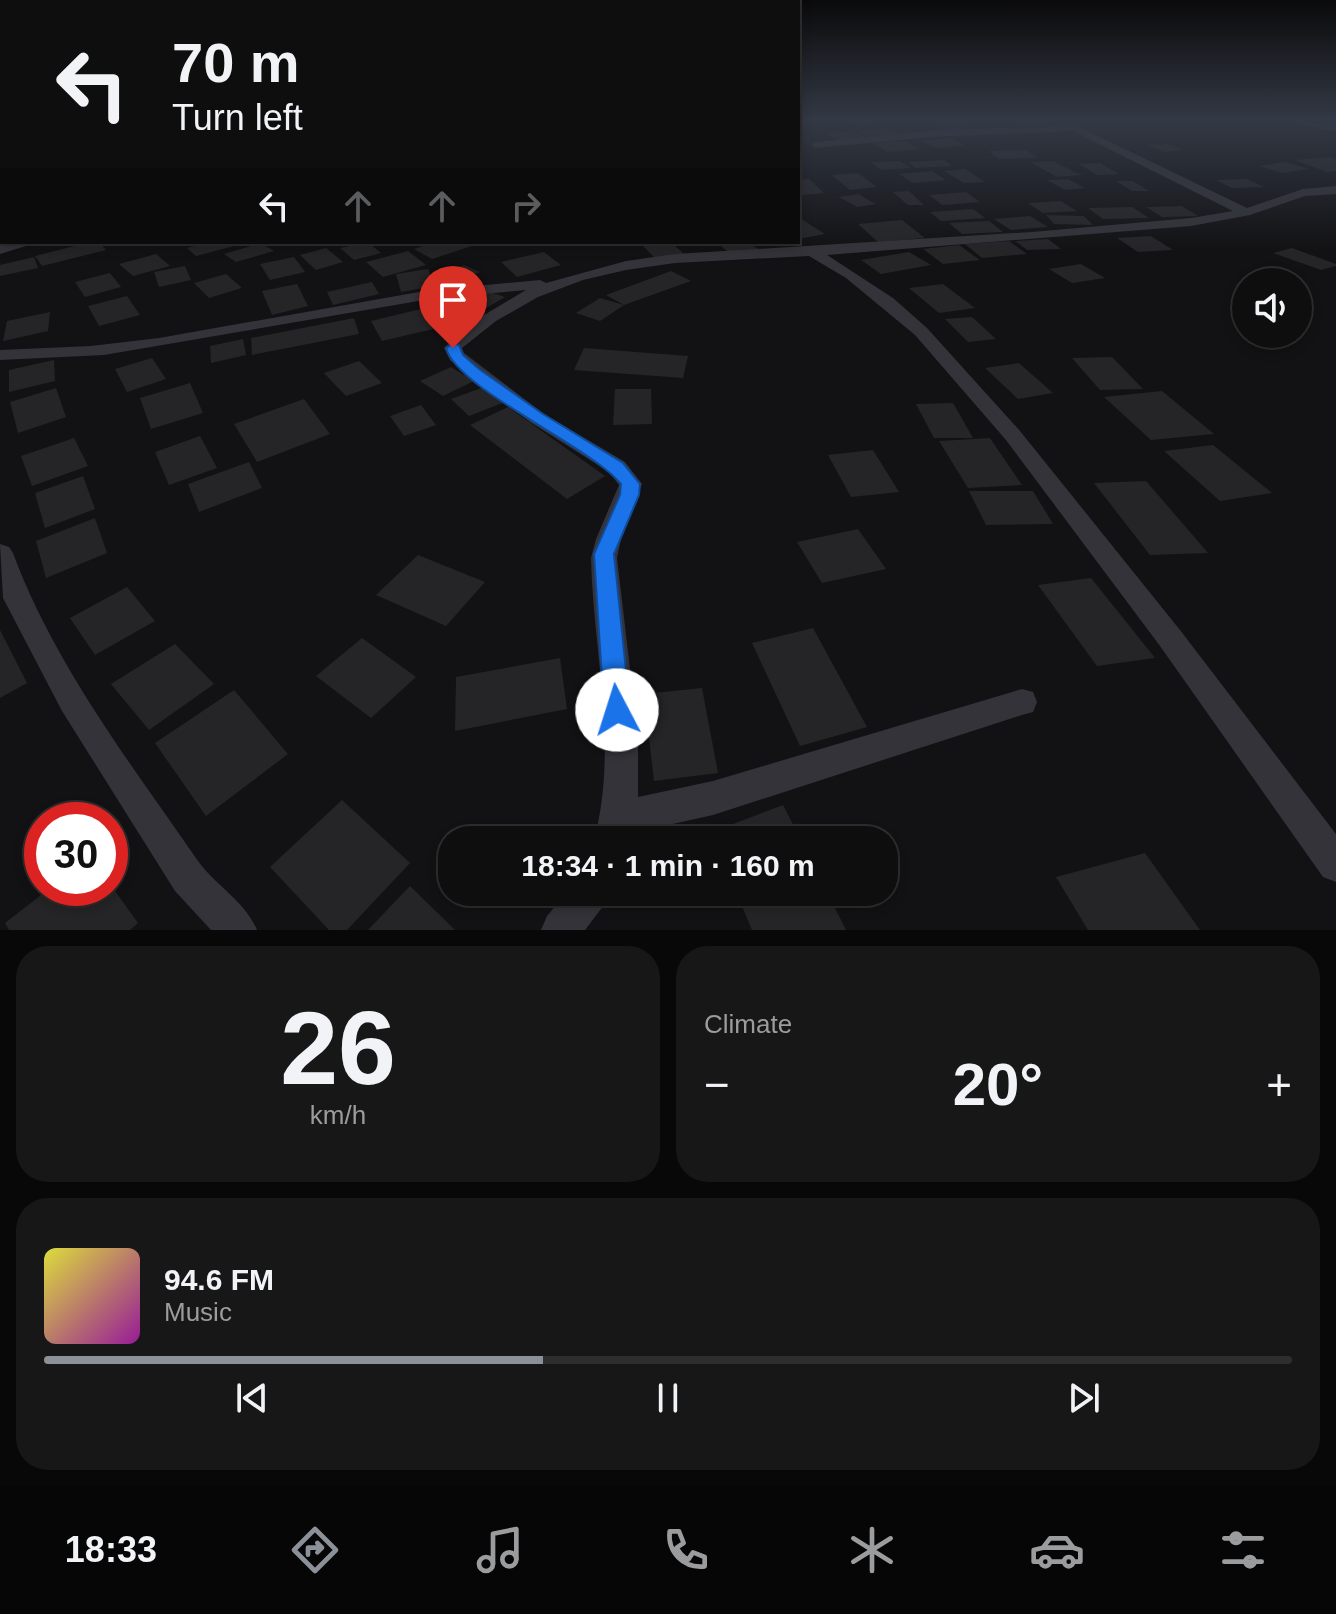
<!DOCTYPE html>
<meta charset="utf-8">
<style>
body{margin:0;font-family:Arial,sans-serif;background:#171718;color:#f1f3f6;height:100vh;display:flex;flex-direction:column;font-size:30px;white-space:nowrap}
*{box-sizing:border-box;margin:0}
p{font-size:26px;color:#9b9c9e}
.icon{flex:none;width:44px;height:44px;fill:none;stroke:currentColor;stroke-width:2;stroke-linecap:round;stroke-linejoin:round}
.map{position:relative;height:930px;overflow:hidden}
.sheet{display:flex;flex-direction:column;gap:16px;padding:16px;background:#080808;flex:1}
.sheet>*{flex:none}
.guide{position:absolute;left:0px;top:0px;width:800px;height:244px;box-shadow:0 4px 12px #0003,0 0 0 2px #2e2e2f;background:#0e0e0f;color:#f1f3f6;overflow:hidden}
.buttons{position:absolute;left:1232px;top:268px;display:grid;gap:16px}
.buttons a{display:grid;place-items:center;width:80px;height:80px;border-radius:50%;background:#0e0e0f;box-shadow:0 4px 12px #0003,0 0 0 2px #2e2e2f;font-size:40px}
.speed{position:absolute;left:24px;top:802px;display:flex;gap:16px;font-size:40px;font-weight:700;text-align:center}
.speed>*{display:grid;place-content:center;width:104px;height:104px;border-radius:50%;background:#0e0e0f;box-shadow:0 4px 12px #0003,0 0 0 2px #2e2e2f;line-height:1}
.speed .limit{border:12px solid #d22;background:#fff;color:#111}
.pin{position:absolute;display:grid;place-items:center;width:68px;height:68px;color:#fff;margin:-82px -34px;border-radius:50% 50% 50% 0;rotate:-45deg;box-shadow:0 0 8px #0007}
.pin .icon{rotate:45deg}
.me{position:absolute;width:88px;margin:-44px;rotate:355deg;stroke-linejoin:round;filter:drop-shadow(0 0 6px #0008)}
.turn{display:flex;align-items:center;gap:28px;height:168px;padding:0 40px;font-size:36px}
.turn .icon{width:104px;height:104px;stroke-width:2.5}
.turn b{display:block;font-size:56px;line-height:68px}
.lanes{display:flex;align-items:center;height:76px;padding:0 40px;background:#0003;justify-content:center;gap:40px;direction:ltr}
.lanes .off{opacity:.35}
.big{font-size:60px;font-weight:700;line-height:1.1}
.sheet .card{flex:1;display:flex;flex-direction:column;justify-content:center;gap:12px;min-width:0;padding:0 28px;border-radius:32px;background:#171718}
.sheet .dial{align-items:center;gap:0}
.dial b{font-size:104px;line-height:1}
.song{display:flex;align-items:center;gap:24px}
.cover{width:96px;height:96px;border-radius:12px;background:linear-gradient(135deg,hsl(60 70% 55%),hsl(300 70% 35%))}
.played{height:8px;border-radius:4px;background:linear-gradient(90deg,#8c9099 40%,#2e2e2f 40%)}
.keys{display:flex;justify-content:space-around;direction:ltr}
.heat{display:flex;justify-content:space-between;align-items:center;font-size:44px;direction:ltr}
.sheet .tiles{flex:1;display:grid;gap:16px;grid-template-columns:1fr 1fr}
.card:last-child{grid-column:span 2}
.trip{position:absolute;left:438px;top:826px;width:460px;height:80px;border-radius:32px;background:#0e0e0f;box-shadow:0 4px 12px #0003,0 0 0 2px #2e2e2f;font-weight:700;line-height:80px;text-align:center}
.dock{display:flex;height:128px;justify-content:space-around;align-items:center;background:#060606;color:#9b9c9e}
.dock .icon{width:56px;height:56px}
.dock .current{color:#8c9099}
.dock b{font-size:36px;color:#f1f3f6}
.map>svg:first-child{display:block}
</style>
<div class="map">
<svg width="1336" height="930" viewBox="0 0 1336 930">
<rect width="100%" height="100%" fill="#121214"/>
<g fill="#252528">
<path d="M873 120 881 124 855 126 846 121Z"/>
<path d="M960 124 971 129 946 131 935 126Z"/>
<path d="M891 129 900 135 868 137 859 131Z"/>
<path d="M854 131 867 138 839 141 826 133Z"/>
<path d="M950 138 965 145 936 148 922 141Z"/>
<path d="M905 141 920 149 887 152 873 143Z"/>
<path d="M1167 144 1184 150 1164 152 1148 145Z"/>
<path d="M1026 150 1038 158 999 159 988 151Z"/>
<path d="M1331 157 1336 159V171L1327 172 1295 160Z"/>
<path d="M944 160 952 166 916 168 908 162Z"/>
<path d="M900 161 911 168 881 170 871 162Z"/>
<path d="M1053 161 1081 175 1057 177 1030 162Z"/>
<path d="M1286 162 1309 169 1282 173 1259 166Z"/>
<path d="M1100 163 1119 174 1097 175 1079 164Z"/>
<path d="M965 169 985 182 964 183 944 171Z"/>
<path d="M932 171 946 180 913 183 899 174Z"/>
<path d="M858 173 877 187 850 190 832 175Z"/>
<path d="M809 179 824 193 802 195 798 190V180Z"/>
<path d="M1068 179 1085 188 1065 190 1047 180Z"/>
<path d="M1247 179 1264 187 1232 188 1216 180Z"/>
<path d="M1116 181H1133L1149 191H1132Z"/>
<path d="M909 191 924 205H908L893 192Z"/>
<path d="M966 192 980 202 942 205 929 195Z"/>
<path d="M858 194 876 204 857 207 839 197Z"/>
<path d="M1061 201 1077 211 1043 213 1028 203Z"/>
<path d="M1182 206 1198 216 1162 217 1146 207Z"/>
<path d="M1132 207 1149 218 1103 219 1088 208Z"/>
<path d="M973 209 985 218 941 221 930 212Z"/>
<path d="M1046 215 1084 216 1093 225 1054 224Z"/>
<path d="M1030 216 1048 227 1011 230 994 219Z"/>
<path d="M798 217 825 234 798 239Z"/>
<path d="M902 220 925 238 878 242 858 224Z"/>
<path d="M989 221 1003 232 962 234 949 223Z"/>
<path d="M1151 236 1173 250 1138 252 1117 238Z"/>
<path d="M1048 239 1061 249 1027 250 1015 241Z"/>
<path d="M1009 241 1027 254 982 258 965 244Z"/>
<path d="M90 242H99L106 250 42 266 35 256Z"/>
<path d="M209 242H246V243L196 256 187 248Z"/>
<path d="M368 242 381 253 354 260 340 248Z"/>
<path d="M435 242H464L472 246 432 259 414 249Z"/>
<path d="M639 242H671L685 255 656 259Z"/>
<path d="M716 242H748L758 249 731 254Z"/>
<path d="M261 243 274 251 236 262 224 254Z"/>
<path d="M959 245 980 260 943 264 923 249Z"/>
<path d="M326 248 343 262 316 270 300 255Z"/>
<path d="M1292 248 1336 264V266L1321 270 1273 253Z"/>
<path d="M408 251 426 265 383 277 366 262Z"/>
<path d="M544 252 561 265 517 277 501 262Z"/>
<path d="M909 252 931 265 881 274 861 260Z"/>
<path d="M156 254 170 266 133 276 119 264Z"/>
<path d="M34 257 38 268 0 276V265Z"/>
<path d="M294 257 305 272 270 280 260 264Z"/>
<path d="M1081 264 1105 278 1072 283 1049 269Z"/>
<path d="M464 265 480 272 457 282 441 274Z"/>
<path d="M185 266 191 280 159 287 154 272Z"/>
<path d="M428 269 435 286 401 292 396 274Z"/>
<path d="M671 271 691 281 624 305 600 321 576 313 600 298 624 305 606 295Z"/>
<path d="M110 273 121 287 85 297 75 282Z"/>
<path d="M226 274 242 288 209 298 194 283Z"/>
<path d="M372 282 379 294 333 305 327 292Z"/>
<path d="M297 284 308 306 272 315 262 291Z"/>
<path d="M943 284 975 308 939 313 909 288Z"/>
<path d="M481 289 505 297 476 314 451 306Z"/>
<path d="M127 296 140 315 99 326 88 306Z"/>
<path d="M429 307 442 327 382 341 371 321Z"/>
<path d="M50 312 48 331 3 341 7 321Z"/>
<path d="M972 317 996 339 968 342 945 319Z"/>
<path d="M354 318 359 334 252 355 251 338Z"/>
<path d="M243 339 246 355 211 363 210 346Z"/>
<path d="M584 348 688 356 683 378 574 370Z"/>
<path d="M1112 357 1143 389 1100 390 1072 358Z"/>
<path d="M152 358 166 379 127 392 115 369Z"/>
<path d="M54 360 55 381 9 392V370Z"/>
<path d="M359 361 382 383 346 396 324 373Z"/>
<path d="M1019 363 1053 393 1018 399 985 368Z"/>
<path d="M451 367 474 381 443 396 420 381Z"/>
<path d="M190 383 203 413 151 429 140 398Z"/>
<path d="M487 386 505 402 469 416 451 399Z"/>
<path d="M56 388 66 417 18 433 10 402Z"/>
<path d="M615 389H651L652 424 613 425Z"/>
<path d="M1162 391 1214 434 1151 440 1104 397Z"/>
<path d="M304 399 330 434 257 462 234 424Z"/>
<path d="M953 403 973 438H934L916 404Z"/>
<path d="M421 405 436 425 404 436 390 416Z"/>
<path d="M508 407 605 476 567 499 470 425Z"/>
<path d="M200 436 217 468 169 485 155 452Z"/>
<path d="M74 438 88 466 32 486 21 456Z"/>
<path d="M990 438 1022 485 968 488 939 441Z"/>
<path d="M1213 445 1272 493 1220 501 1164 451Z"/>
<path d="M873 450 899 492 851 497 828 455Z"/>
<path d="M249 462 262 488 199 512 188 484Z"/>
<path d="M83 476 95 509 45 528 35 493Z"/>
<path d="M1146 481 1208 553 1150 555 1094 483Z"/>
<path d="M969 491H1033L1053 524 986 525Z"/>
<path d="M95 518 107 553 46 578 36 541Z"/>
<path d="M858 529 886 569 822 583 797 542Z"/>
<path d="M418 555 485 582 446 626 376 595Z"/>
<path d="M1091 578 1155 658 1097 666 1038 585Z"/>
<path d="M127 587 155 621 95 655 70 618Z"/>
<path d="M813 628 867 727 800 746 752 643Z"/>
<path d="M0 630 27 683 0 698Z"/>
<path d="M362 638 416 677 371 718 316 676Z"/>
<path d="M175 644 214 684 149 730 111 684Z"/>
<path d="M560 658 567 709 455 731 456 677Z"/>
<path d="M702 688 718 773 654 781 644 694Z"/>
<path d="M234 690 288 754 206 816 155 743Z"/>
<path d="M342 800 410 863 347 930H329L270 867Z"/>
<path d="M783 805 801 840H715L712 832Z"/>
<path d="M1145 853 1200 930H1088L1056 877Z"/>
<path d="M110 884 138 923 130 930H9L5 923 50 888H110Z"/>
<path d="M410 886 455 930H368Z"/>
<path d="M736 892H827L846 930H752Z"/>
</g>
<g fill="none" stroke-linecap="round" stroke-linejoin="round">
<g fill="#333339" fill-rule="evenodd">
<path d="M1293 120 1336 126V132L1295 122Z"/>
<path d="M1075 125 1247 208 1303 189 1336 186V194L1305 196 1250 215 1191 226 827 255 893 298 927 328 1020 431 1180 630 1336 834V882L1323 877 1160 646 1006 440 915 335 846 278 809 256 675 263 626 270 583 280 538 297 496 321 462 348 464 353 544 414 625 462 642 484 621 539 617 558 638 737V797L713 781 1022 689 1033 692 1037 702 1033 712 1022 715 713 815 632 833 630 840H594C619 746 593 653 591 558L596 539 619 485 609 472 530 422 450 360 444 348 469 324 526 290 430 299 104 355 0 360V350L91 346 159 338 430 290 540 280 546 283 626 261 675 254 1032 232 1191 218 1233 211 1073 131 930 137 816 148 811 145 816 142 930 131Z"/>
<path d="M15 242H39L0 254V246Z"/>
<path d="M0 544 9 547 13 553C54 664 131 764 198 861 216 886 245 901 257 930H211L175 891 62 711 3 598Z"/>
<path d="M567 892H610L604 905 585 930H541L547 916Z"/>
</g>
</g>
<linearGradient id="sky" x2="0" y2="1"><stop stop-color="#0a0a0b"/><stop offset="0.48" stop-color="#333945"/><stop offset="1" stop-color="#333945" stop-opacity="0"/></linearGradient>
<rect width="1336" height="250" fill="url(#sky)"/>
<path fill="#1a73e8" stroke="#114b97" stroke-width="2" d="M453 343 459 345 463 355 479 369 543 414 623 463 640 484 639 495 614 554 630 710 626 718 617 722 608 718 604 710 594 554 620 495 621 484C590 446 457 389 446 348Z"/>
</svg>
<div class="buttons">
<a><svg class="icon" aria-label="sound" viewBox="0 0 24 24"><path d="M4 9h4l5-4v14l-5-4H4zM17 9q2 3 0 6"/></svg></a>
</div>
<div class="speed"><div class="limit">30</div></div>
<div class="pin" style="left:453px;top:348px;background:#d93025"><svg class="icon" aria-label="arrive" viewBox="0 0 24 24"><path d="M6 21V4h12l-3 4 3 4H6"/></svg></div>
<svg class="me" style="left:617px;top:710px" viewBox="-20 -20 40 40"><circle r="19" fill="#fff"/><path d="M0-13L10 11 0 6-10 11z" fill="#1a73e8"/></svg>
<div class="trip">18:34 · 1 min · 160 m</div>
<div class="guide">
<div class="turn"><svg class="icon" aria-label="left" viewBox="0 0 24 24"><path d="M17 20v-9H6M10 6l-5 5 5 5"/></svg><div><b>70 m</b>Turn left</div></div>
<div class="lanes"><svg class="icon" aria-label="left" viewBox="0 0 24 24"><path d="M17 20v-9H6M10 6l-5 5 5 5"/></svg><svg class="icon off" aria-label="ahead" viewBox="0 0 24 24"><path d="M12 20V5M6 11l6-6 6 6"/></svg><svg class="icon off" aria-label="ahead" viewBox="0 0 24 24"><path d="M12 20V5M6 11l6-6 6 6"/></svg><svg class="icon off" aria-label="right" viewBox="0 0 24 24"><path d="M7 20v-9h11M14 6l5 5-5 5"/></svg></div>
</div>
</div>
<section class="sheet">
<div class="tiles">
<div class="card dial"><b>26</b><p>km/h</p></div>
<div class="card"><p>Climate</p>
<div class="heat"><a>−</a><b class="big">20°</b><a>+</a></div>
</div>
<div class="card">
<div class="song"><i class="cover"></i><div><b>94.6 FM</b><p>Music</p></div></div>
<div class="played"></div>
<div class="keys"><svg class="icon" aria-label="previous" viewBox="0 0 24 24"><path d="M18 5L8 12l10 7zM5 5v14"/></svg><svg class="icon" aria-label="pause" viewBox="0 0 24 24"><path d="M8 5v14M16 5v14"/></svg><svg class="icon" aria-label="next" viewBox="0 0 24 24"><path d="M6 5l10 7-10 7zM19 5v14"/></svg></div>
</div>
</div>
</section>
<nav class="dock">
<b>18:33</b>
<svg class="icon current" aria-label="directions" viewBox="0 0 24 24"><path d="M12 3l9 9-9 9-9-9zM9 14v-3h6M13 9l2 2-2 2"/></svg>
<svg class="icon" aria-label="music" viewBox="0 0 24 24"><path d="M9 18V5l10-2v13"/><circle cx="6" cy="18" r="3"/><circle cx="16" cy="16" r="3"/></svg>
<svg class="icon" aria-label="phone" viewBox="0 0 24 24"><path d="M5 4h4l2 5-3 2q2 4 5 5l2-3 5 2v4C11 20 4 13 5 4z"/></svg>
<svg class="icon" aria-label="climate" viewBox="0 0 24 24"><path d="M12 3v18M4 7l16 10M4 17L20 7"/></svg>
<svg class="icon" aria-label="car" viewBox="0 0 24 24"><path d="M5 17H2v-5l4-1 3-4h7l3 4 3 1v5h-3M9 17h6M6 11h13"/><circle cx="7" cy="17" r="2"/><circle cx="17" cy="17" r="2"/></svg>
<svg class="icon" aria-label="filters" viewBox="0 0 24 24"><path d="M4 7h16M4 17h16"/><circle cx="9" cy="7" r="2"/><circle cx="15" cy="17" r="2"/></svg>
</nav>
